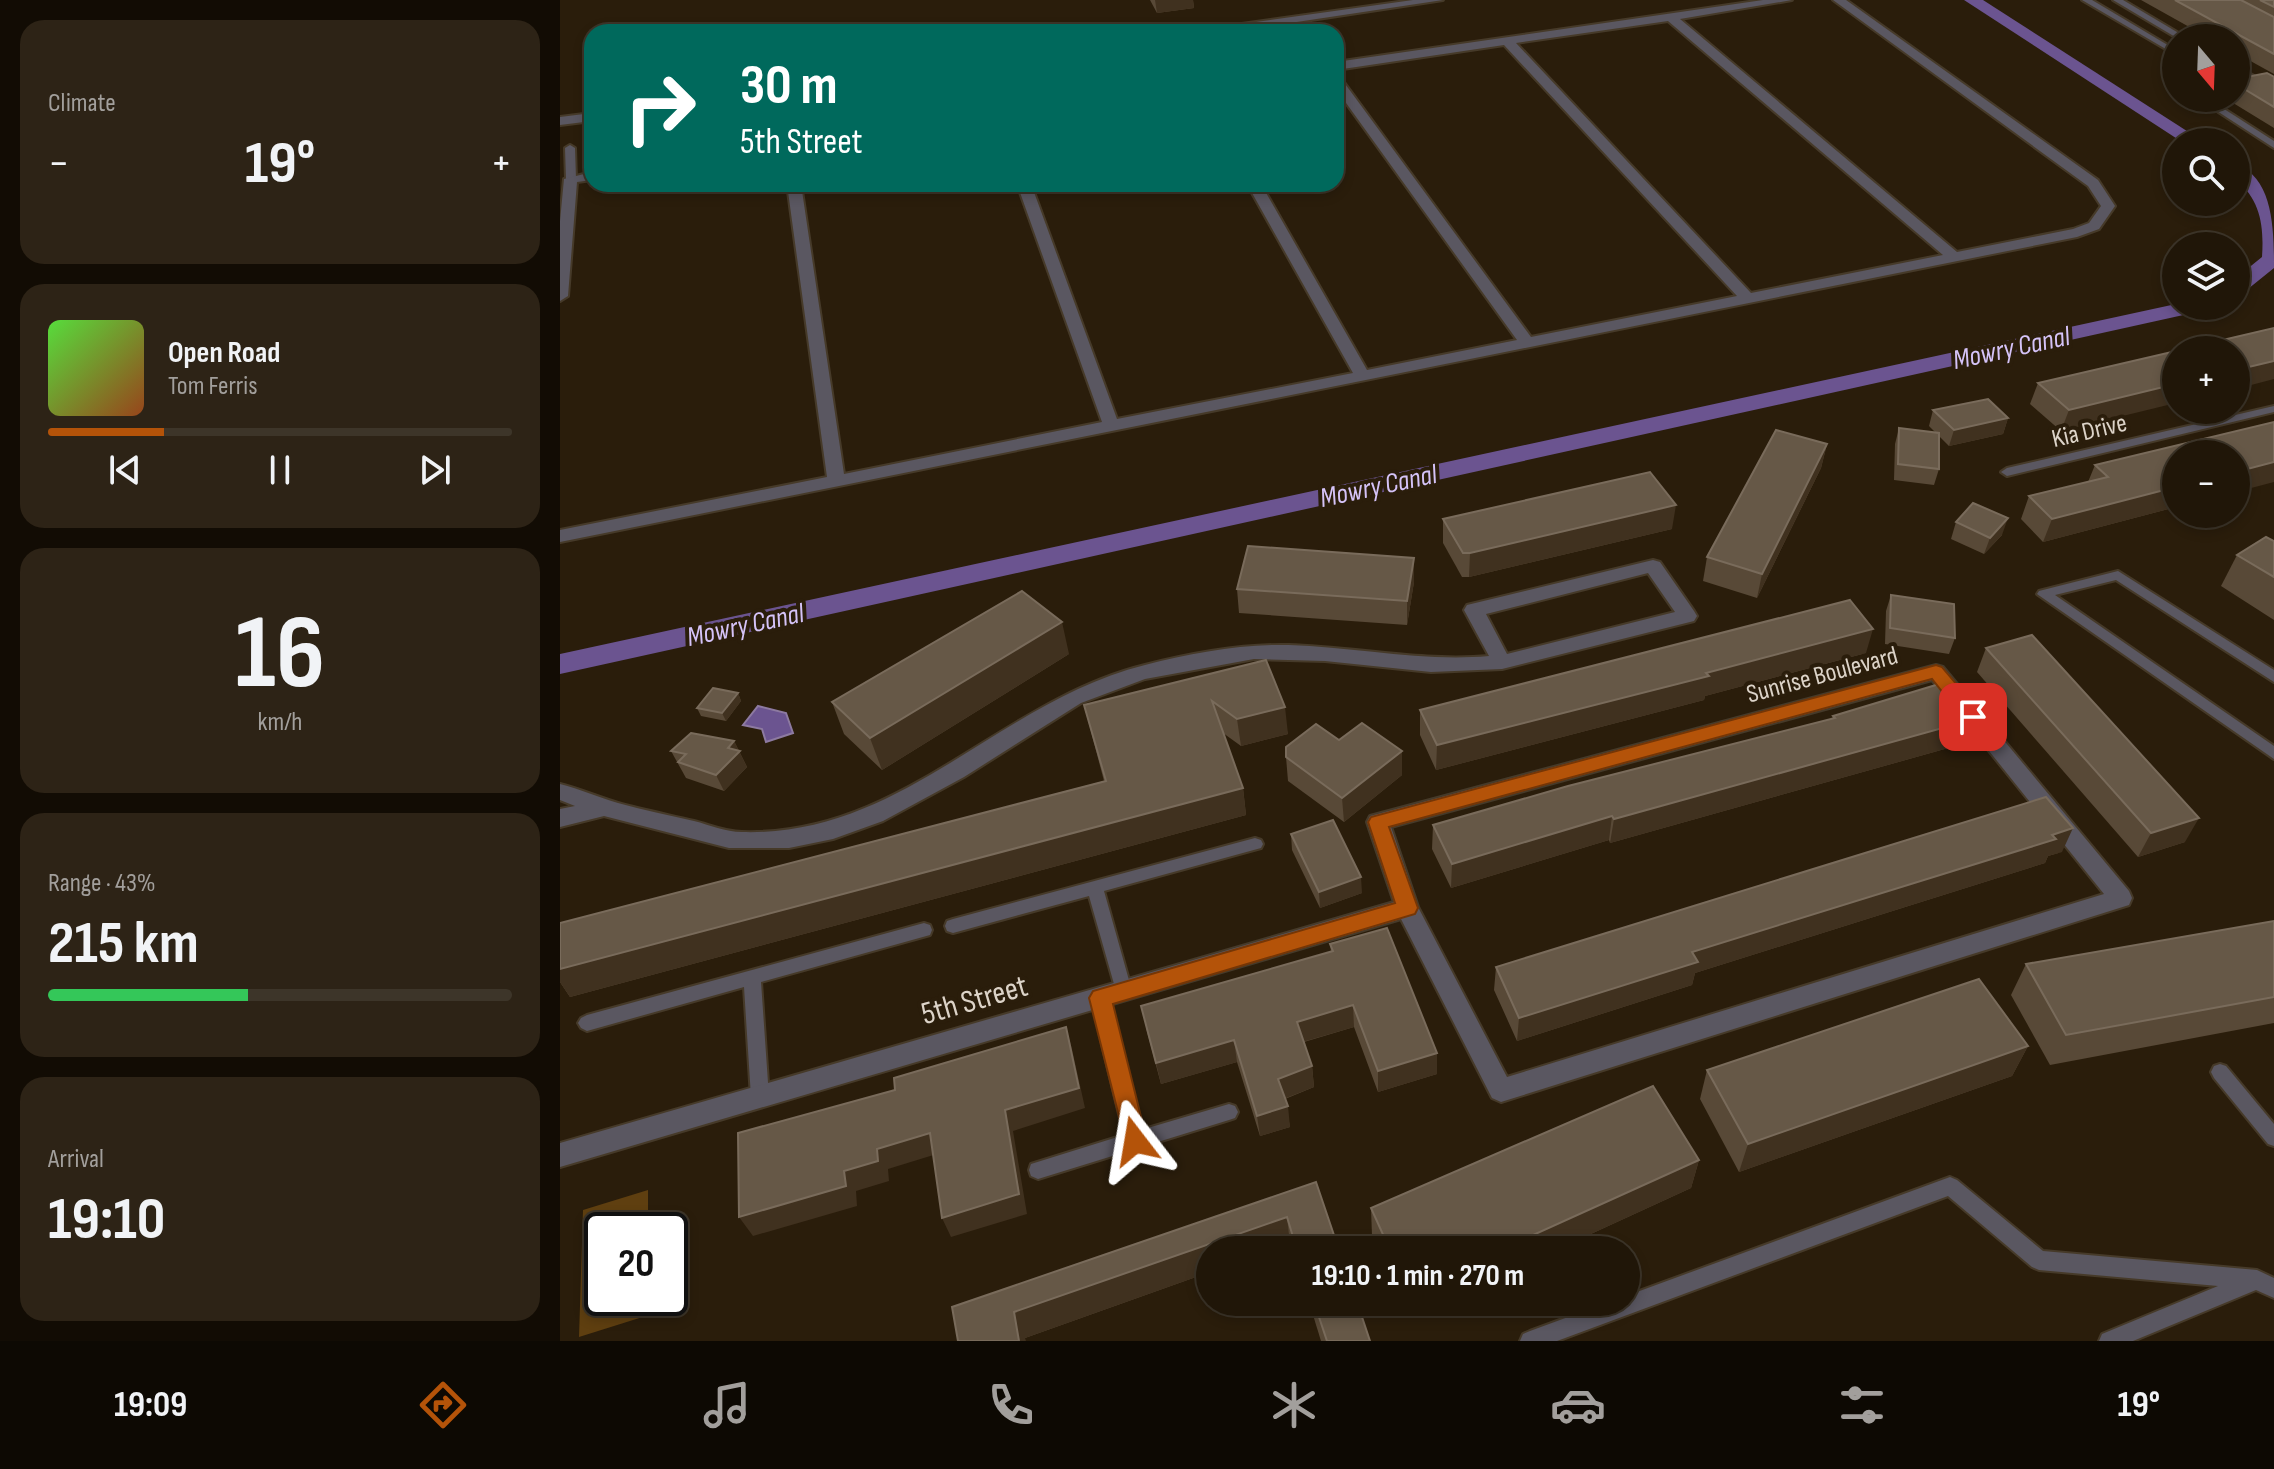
<!DOCTYPE html>
<meta charset="utf-8">
<style>
body{margin:0;font-family:"Sofia Sans Condensed",sans-serif;background:#2d2316;color:#f1f3f6;height:100vh;display:flex;flex-direction:column;font-size:30px;white-space:nowrap}
*{box-sizing:border-box;margin:0}
p{font-size:26px;color:#a29f9c}
.icon{flex:none;width:44px;height:44px;fill:none;stroke:currentColor;stroke-width:2;stroke-linecap:round;stroke-linejoin:round}
.map{position:relative;flex:1;overflow:hidden}
.sheet{display:flex;flex-direction:column;gap:20px;padding:20px;background:#120c04;width:560px}
.sheet>*{flex:none}
.banner{position:absolute;left:24px;top:24px;width:760px;height:168px;border-radius:24px;box-shadow:0 4px 12px #0003,0 0 0 2px #3d3529;background:#00695c;color:#fff;overflow:hidden}
.needle{width:52px;rotate:161deg}
.controls{position:absolute;left:1602px;top:24px;display:grid;gap:16px}
.controls a{display:grid;place-items:center;width:88px;height:88px;border-radius:50%;background:#201608;box-shadow:0 4px 12px #0003,0 0 0 2px #3d3529;font-size:40px}
.speed{position:absolute;left:24px;top:1212px;display:flex;gap:16px;font-size:40px;font-weight:700;text-align:center}
.speed>*{display:grid;place-content:center;width:104px;height:104px;border-radius:50%;background:#201608;box-shadow:0 4px 12px #0003,0 0 0 2px #3d3529;line-height:1}
.speed .limit{border:4px solid #111;border-radius:12px;background:#fff;color:#111}
.pin{position:absolute;display:grid;place-items:center;width:68px;height:68px;color:#fff;margin:-34px;border-radius:16px;box-shadow:0 4px 12px #0006}
.me{position:absolute;width:88px;margin:-44px;rotate:346deg;stroke-linejoin:round;filter:drop-shadow(0 0 6px #0008)}
.turn{display:flex;align-items:center;gap:28px;height:168px;padding:0 24px;font-size:36px}
.turn .icon{width:104px;height:104px;stroke-width:2.5}
.turn b{display:block;font-size:56px;line-height:68px}
.big{font-size:60px;font-weight:700;line-height:1.1}
.sheet .widget{flex:1;display:flex;flex-direction:column;justify-content:center;gap:12px;min-width:0;padding:0 28px;border-radius:24px;background:#2d2316}
.sheet .dial{align-items:center;gap:0}
.dial b{font-size:104px;line-height:1}
.song{display:flex;align-items:center;gap:24px}
.cover{width:96px;height:96px;border-radius:12px;background:linear-gradient(135deg,hsl(110 70% 55%),hsl(20 70% 35%))}
.played{height:8px;border-radius:4px;background:linear-gradient(90deg,#b45309 25%,#3d3529 25%)}
.keys{display:flex;justify-content:space-around;direction:ltr}
.heat{display:flex;justify-content:space-between;align-items:center;font-size:44px;direction:ltr}
.charge{height:12px;border-radius:6px;background:linear-gradient(90deg,#34c759 43%,#3d3529 0)}
.trip{position:absolute;left:636px;top:1236px;width:444px;height:80px;border-radius:40px;background:#201608;box-shadow:0 4px 12px #0003,0 0 0 2px #3d3529;font-weight:700;line-height:80px;text-align:center}
.menu{display:flex;height:128px;justify-content:space-around;align-items:center;background:#0d0903;color:#a29f9c}
.menu .icon{width:56px;height:56px}
.menu .on{color:#b45309}
.menu b{font-size:36px;color:#f1f3f6}
main{display:flex;flex:1;min-height:0}
.map>svg:first-child{display:block}
</style>
<main>
<section class="sheet">
<div class="widget"><p>Climate</p>
<div class="heat"><a>−</a><b class="big">19°</b><a>+</a></div>
</div>
<div class="widget">
<div class="song"><i class="cover"></i><div><b>Open Road</b><p>Tom Ferris</p></div></div>
<div class="played"></div>
<div class="keys"><svg class="icon" aria-label="previous" viewBox="0 0 24 24"><path d="M18 5L8 12l10 7zM5 5v14"/></svg><svg class="icon" aria-label="pause" viewBox="0 0 24 24"><path d="M8 5v14M16 5v14"/></svg><svg class="icon" aria-label="next" viewBox="0 0 24 24"><path d="M6 5l10 7-10 7zM19 5v14"/></svg></div>
</div>
<div class="widget dial"><b>16</b><p>km/h</p></div>
<div class="widget"><p>Range · 43%</p><b class="big">215 km</b><div class="charge"></div></div>
<div class="widget"><p>Arrival</p><b class="big">19:10</b></div>
</section>
<div class="map">
<svg width="1714" height="1341" viewBox="0 0 1714 1341">
<rect width="100%" height="100%" fill="#2a1d0b"/>
<path fill="#5f3f10" d="M88 1190V1230H42V1298H88L89 1315 19 1337 23 1210Z"/>
<path fill="#6b5490" stroke="#8d7aa1" stroke-width="2" d="M198 706 226 713 233 733 206 742 202 729 183 725Z"/>
<g fill="none" stroke-linecap="round" stroke-linejoin="round">
<g fill="#6b5490" fill-rule="evenodd">
<path d="M1404 0H1423L1644 142H1622Z"/>
<path d="M1676 165C1714 177 1714 232 1714 268L1683 293 1676 295V278L1702 257C1704 227 1701 200 1676 180Z"/>
<path d="M1616 304 1648 306 1637 312 0 674V654Z"/>
</g>
<defs>
<g id="service">
<path d="M1522 0H1532L1616 50V55Z"/>
<path d="M1553 0H1563L1627 38H1617Z"/>
<path d="M1676 66 1714 87V94L1676 73Z"/>
<path d="M1637 98H1647L1714 141V148Z"/>
<path d="M10 145 15 148 16 179 11 182 6 179 5 148Z"/>
<path d="M1714 406V412L1447 476 1441 472 1447 468Z"/>
<path d="M1558 571 1714 670V682L1556 580 1495 595 1714 746V759L1477 594 1479 591Z"/>
<path d="M695 838 701 840 703 844 701 848 544 891 572 991 570 996 564 998 558 996 556 991 529 896 393 933 387 931 385 926 387 921 393 919Z"/>
<path d="M364 923 370 925 372 930 370 935 201 982 209 1097 206 1103 200 1105 194 1103 191 1097 184 987 27 1031 21 1028 18 1023 21 1018 27 1015Z"/>
<path d="M540 991 546 993 549 998 581 1130 669 1104 675 1106 678 1112 675 1118 669 1120 478 1179 471 1176 469 1170 471 1164 564 1135 531 998 534 993Z"/>
<path d="M1660 1064 1666 1066 1714 1124V1146L1708 1144 1654 1078 1651 1072 1654 1066Z"/>
<path d="M1390 1177 1397 1180 1483 1251 1697 1270 1714 1278V1298L1696 1290 1573 1341H1539L1542 1334 1658 1286 1479 1270 1472 1267 1388 1196 997 1341H960L963 1334 970 1331 1049 1302H1066V1296Z"/>
</g>
<g id="minor">
<path d="M1203 0H1232L1120 19 1397 252 1513 229 1529 223 1541 206 1528 186 1273 0H1286L1538 180 1555 206 1539 229 1517 237 0 542V530L267 477 227 184H241L284 474 542 422 457 184H471L557 419 793 373 687 184H701L807 370 957 340 776 89V76L780 77 971 337 1177 296 944 45 776 70V62ZM1108 21 1383 255 1191 293 956 43Z"/>
<path d="M669 26 683 32H661Z"/>
<path d="M32 172V180L17 182 8 296 0 301V221L4 179Z"/>
<path d="M1093 560 1100 562 1134 611 1137 616 1134 621 942 669 871 672 765 661 694 659 585 679 521 703 404 777 323 821 273 839 229 848H169L44 816 0 827V809L15 806 0 800V784C20 789 38 797 58 803 83 810 109 815 134 821 150 825 165 832 182 832 342 837 439 701 585 665 632 653 681 644 729 645 796 647 862 662 929 656L904 610 907 605ZM1088 573 1115 612 947 654 926 614Z"/>
<path d="M1376 665 1383 667 1569 891 1572 898 1569 905 941 1102 932 1098 841 919 0 1167V1143L834 902 807 822 810 816ZM1372 680 1544 894 947 1077 858 907 831 827Z"/>
</g>
<g id="tertiary">
<path d="M853 0H883L671 32H640L646 29Z"/>
<path d="M32 113V121L0 125V117Z"/>
</g>
</defs>
<use href="#service" stroke="#463a29" stroke-width="4"/>
<use href="#minor" stroke="#463a29" stroke-width="4"/>
<use href="#tertiary" stroke="#463a29" stroke-width="4"/>
<use href="#service" fill="#5a5761" fill-rule="evenodd"/>
<use href="#minor" fill="#5a5761" fill-rule="evenodd"/>
<use href="#tertiary" fill="#5a5761" fill-rule="evenodd"/>
</g>
<g fill="#584937">
<path d="M590 0H633L634 8 597 13Z"/>
<path d="M1581 0H1714V74L1676 53V38H1649Z"/>
<path d="M1714 77V128L1665 98H1676V79Z"/>
<path d="M1616 351 1501 431 1470 404 1478 383Z"/>
<path d="M1373 410 1448 418 1443 434 1389 446 1379 436V469L1374 485 1334 480 1335 444 1339 428 1376 433 1369 426Z"/>
<path d="M1267 444 1261 468 1197 598 1143 581 1147 557Z"/>
<path d="M1616 454V507L1483 542 1461 519 1469 496 1528 482 1535 465Z"/>
<path d="M883 519 1112 529 909 577H902L883 543Z"/>
<path d="M1396 522 1442 535 1424 554 1391 539Z"/>
<path d="M1714 541V620L1661 586 1677 555Z"/>
<path d="M854 582 847 625 679 613 677 589Z"/>
<path d="M1331 595 1395 638 1389 654 1325 644 1326 611Z"/>
<path d="M1426 648 1625 842 1578 857 1417 672Z"/>
<path d="M1306 653 1145 696 1144 700 876 770 860 735V710Z"/>
<path d="M509 654 322 770 284 734 272 702Z"/>
<path d="M706 660 728 734 681 746 663 733 683 788 686 815 10 997 0 982V923L544 781 524 705Z"/>
<path d="M178 693 181 701 166 721 141 716 137 708Z"/>
<path d="M1412 712 1399 745 1050 843 1049 840 891 888 872 849 873 825 1272 719 1273 716Z"/>
<path d="M779 740 842 751V775L784 822 728 781 726 757Z"/>
<path d="M174 741 187 767 164 791 126 778 111 751Z"/>
<path d="M731 834 802 893 760 908 732 850Z"/>
<path d="M1502 852 1488 856 1485 863 1135 973 1132 985 957 1041 934 990 936 967Z"/>
<path d="M1714 921V1023L1490 1065 1451 995 1466 964Z"/>
<path d="M770 944 877 1074 818 1092 794 1027 744 1042 752 1066 754 1087 725 1099 730 1127 700 1136 677 1062 601 1084 586 1028 771 952Z"/>
<path d="M1468 1046 1452 1076 1179 1172 1140 1099 1147 1070Z"/>
<path d="M1139 1160 1131 1188 996 1250H819L812 1236 811 1208Z"/>
<path d="M756 1182 779 1250H732L730 1244 714 1250H650V1272L465 1338 398 1341Z"/>
<path d="M749 1302H797L810 1341H761Z"/>
<path d="M842 1302H883L849 1318Z"/>
</g>
<g fill="#40311f">
<path d="M595 0H633L634 8 597 13Z"/>
<path d="M1714 361V379L1676 389V370Z"/>
<path d="M1616 384V403L1501 431 1509 410Z"/>
<path d="M1448 418 1443 434 1389 446 1394 430Z"/>
<path d="M1267 444 1261 468 1197 598 1202 574Z"/>
<path d="M1714 462V482L1676 492V472Z"/>
<path d="M1616 487V507L1483 542 1492 519Z"/>
<path d="M1116 505 1112 529 909 577 910 553Z"/>
<path d="M1448 518 1442 535 1424 554 1430 538Z"/>
<path d="M854 558V582L847 625V601Z"/>
<path d="M502 622 509 654 322 770 310 738Z"/>
<path d="M1313 629 1306 653 1145 696 1144 700 876 770 877 745Z"/>
<path d="M178 693 181 701 166 721 162 713Z"/>
<path d="M725 707 728 734 681 746 677 719Z"/>
<path d="M1412 712 1399 745 1050 843 1054 819Z"/>
<path d="M174 741 187 767 164 791 156 775 168 748Z"/>
<path d="M842 751V775L784 822 782 798Z"/>
<path d="M683 788 686 815 10 997 0 982V969Z"/>
<path d="M1052 816 1049 840 891 888 892 864Z"/>
<path d="M1639 818 1625 842 1578 857 1591 833Z"/>
<path d="M1513 828 1502 852 1488 856 1485 863 1135 973 1132 985 957 1041 959 1018 1132 952Z"/>
<path d="M801 877 802 893 760 908 759 892Z"/>
<path d="M793 1005 794 1027 739 1043 737 1022Z"/>
<path d="M506 1027 512 1049 525 1108 453 1131 467 1214 391 1237 382 1218 445 1110Z"/>
<path d="M674 1040 677 1062 601 1084 596 1063Z"/>
<path d="M1468 1046 1452 1076 1179 1172 1188 1144Z"/>
<path d="M877 1053V1074L818 1092V1071Z"/>
<path d="M752 1066 754 1087 721 1100 718 1079Z"/>
<path d="M728 1106 730 1127 700 1136 697 1116Z"/>
<path d="M370 1133 380 1153 328 1169 329 1181 296 1191 297 1206 193 1236 179 1217 317 1149Z"/>
<path d="M1139 1160 1131 1188 996 1250H940Z"/>
<path d="M727 1217 730 1244 714 1250H650V1272L465 1338 466 1341H459L454 1312Z"/>
<path d="M849 1302H883L849 1318Z"/>
</g>
<g fill="#665847" stroke="#796b5b" stroke-width="2">
<path d="M1615 0H1681L1714 17V54Z"/>
<path d="M1700 0H1714V7Z"/>
<path d="M1707 73 1714 77V107L1676 84V79Z"/>
<path d="M1714 328V361L1676 370V350H1620Z"/>
<path d="M1616 351V384L1509 410 1478 383Z"/>
<path d="M1428 399 1448 418 1394 430 1373 410Z"/>
<path d="M1714 422V462L1676 472V454H1616V487L1492 519 1469 496 1548 477 1535 465Z"/>
<path d="M1339 428 1379 433V469L1338 464Z"/>
<path d="M1216 430 1267 444 1202 574 1147 557Z"/>
<path d="M1090 472 1116 505 910 553H903L883 519Z"/>
<path d="M1413 503 1448 518 1430 538 1396 522Z"/>
<path d="M1706 537 1714 541V577L1677 555Z"/>
<path d="M688 546 854 558 847 601 677 589Z"/>
<path d="M462 591 502 622 310 738 272 702Z"/>
<path d="M1331 595 1394 604 1395 638 1330 628Z"/>
<path d="M1290 600 1313 629 1146 673 1149 676 877 745 860 710Z"/>
<path d="M1472 635 1639 818 1591 833 1426 648Z"/>
<path d="M706 660 725 707 677 719 652 701 683 788 0 969V923L546 781 524 705Z"/>
<path d="M1386 682 1412 712 1403 715 1408 721 1054 819 1052 816 892 864 873 825 1008 786 1275 718 1273 716Z"/>
<path d="M153 688 178 693 162 713 137 708Z"/>
<path d="M802 723 842 751 782 798 726 757V747L756 724 779 740Z"/>
<path d="M131 733 174 741 168 748 180 751 156 775 118 762 126 754 111 751Z"/>
<path d="M1486 797 1513 828 1492 835 1496 839 1132 952 1138 962 959 1018 936 967Z"/>
<path d="M773 820 801 877 759 892 731 834Z"/>
<path d="M1714 921V997L1506 1035 1466 964Z"/>
<path d="M827 928 877 1053 818 1071 793 1005 737 1022 752 1066 718 1079 728 1106 697 1116 674 1040 596 1063 581 1006 773 951 770 944Z"/>
<path d="M1419 979 1468 1046 1188 1144 1147 1070Z"/>
<path d="M506 1027 519 1088 445 1110 459 1194 382 1218 370 1133 317 1149 318 1161 284 1171 286 1186 179 1217 178 1133 335 1090 334 1078Z"/>
<path d="M1093 1086 1139 1160 940 1250H830L811 1208Z"/>
<path d="M756 1182 779 1250H737L727 1217 454 1312 459 1341H398L392 1307Z"/>
<path d="M754 1302H797L810 1341H767Z"/>
</g>
<path fill="#b45309" stroke="#753606" stroke-width="2" d="M1376 665 1382 667 1420 712V722H1406L1372 679 829 827 858 908 855 914 553 1004 587 1141 584 1148 575 1152 567 1148 529 998 533 991 835 903 808 822 811 817Z"/>
<g text-anchor="middle" stroke-width="8" stroke-linejoin="round" paint-order="stroke">
<g font-size="26" fill="#dcd3c8" stroke="#2a1d0b">
<text transform="translate(1529 430) rotate(-13)" y="9">Kia Drive</text>
<text transform="translate(1262 674) rotate(-15)" y="9">Sunrise Boulevard</text>
</g>
<g font-size="28" font-style="italic" fill="#d5c3f8" stroke="#2a1d0b">
<text transform="translate(1451 347) rotate(-12)" y="10">Mowry Canal</text>
<text transform="translate(818 485) rotate(-12)" y="10">Mowry Canal</text>
<text transform="translate(185 624) rotate(-12)" y="10">Mowry Canal</text>
</g>
<g font-size="32" fill="#dcd3c8" stroke="#2a1d0b">
<text transform="translate(414 999) rotate(-16)" y="11">5th Street</text>
</g>
</g>
</svg>
<div class="controls">
<a><svg class="needle" viewBox="-14 -14 28 28"><path d="M0-13l5 13h-10z" fill="#e53935"/><path d="M0 13l5-13h-10z" fill="#a29f9c"/></svg></a>
<a><svg class="icon" aria-label="search" viewBox="0 0 24 24"><circle cx="10" cy="10" r="6"/><path d="M15 15l6 6"/></svg></a>
<a><svg class="icon" aria-label="layers" viewBox="0 0 24 24"><path d="M12 4l9 5-9 5-9-5zM3 14l9 5 9-5"/></svg></a>
<a>+</a>
<a>−</a>
</div>
<div class="speed"><div class="limit">20</div></div>
<div class="pin" style="left:1413px;top:717px;background:#d93025"><svg class="icon" aria-label="arrive" viewBox="0 0 24 24"><path d="M6 21V4h12l-3 4 3 4H6"/></svg></div>
<svg class="me" style="left:575px;top:1141px" viewBox="-20 -20 40 40"><path d="M0-17L14 15 0 8-14 15z" fill="#b45309" stroke="#fff" stroke-width="4"/></svg>
<div class="trip">19:10 · 1 min · 270 m</div>
<div class="banner">
<div class="turn"><svg class="icon" aria-label="right" viewBox="0 0 24 24"><path d="M7 20v-9h11M14 6l5 5-5 5"/></svg><div><b>30 m</b>5th Street</div></div>
</div>
</div>
</main>
<nav class="menu">
<b>19:09</b>
<svg class="icon on" aria-label="directions" viewBox="0 0 24 24"><path d="M12 3l9 9-9 9-9-9zM9 14v-3h6M13 9l2 2-2 2"/></svg>
<svg class="icon" aria-label="music" viewBox="0 0 24 24"><path d="M9 18V5l10-2v13"/><circle cx="6" cy="18" r="3"/><circle cx="16" cy="16" r="3"/></svg>
<svg class="icon" aria-label="phone" viewBox="0 0 24 24"><path d="M5 4h4l2 5-3 2q2 4 5 5l2-3 5 2v4C11 20 4 13 5 4z"/></svg>
<svg class="icon" aria-label="climate" viewBox="0 0 24 24"><path d="M12 3v18M4 7l16 10M4 17L20 7"/></svg>
<svg class="icon" aria-label="car" viewBox="0 0 24 24"><path d="M5 17H2v-5l4-1 3-4h7l3 4 3 1v5h-3M9 17h6M6 11h13"/><circle cx="7" cy="17" r="2"/><circle cx="17" cy="17" r="2"/></svg>
<svg class="icon" aria-label="filters" viewBox="0 0 24 24"><path d="M4 7h16M4 17h16"/><circle cx="9" cy="7" r="2"/><circle cx="15" cy="17" r="2"/></svg>
<b>19°</b>
</nav>
